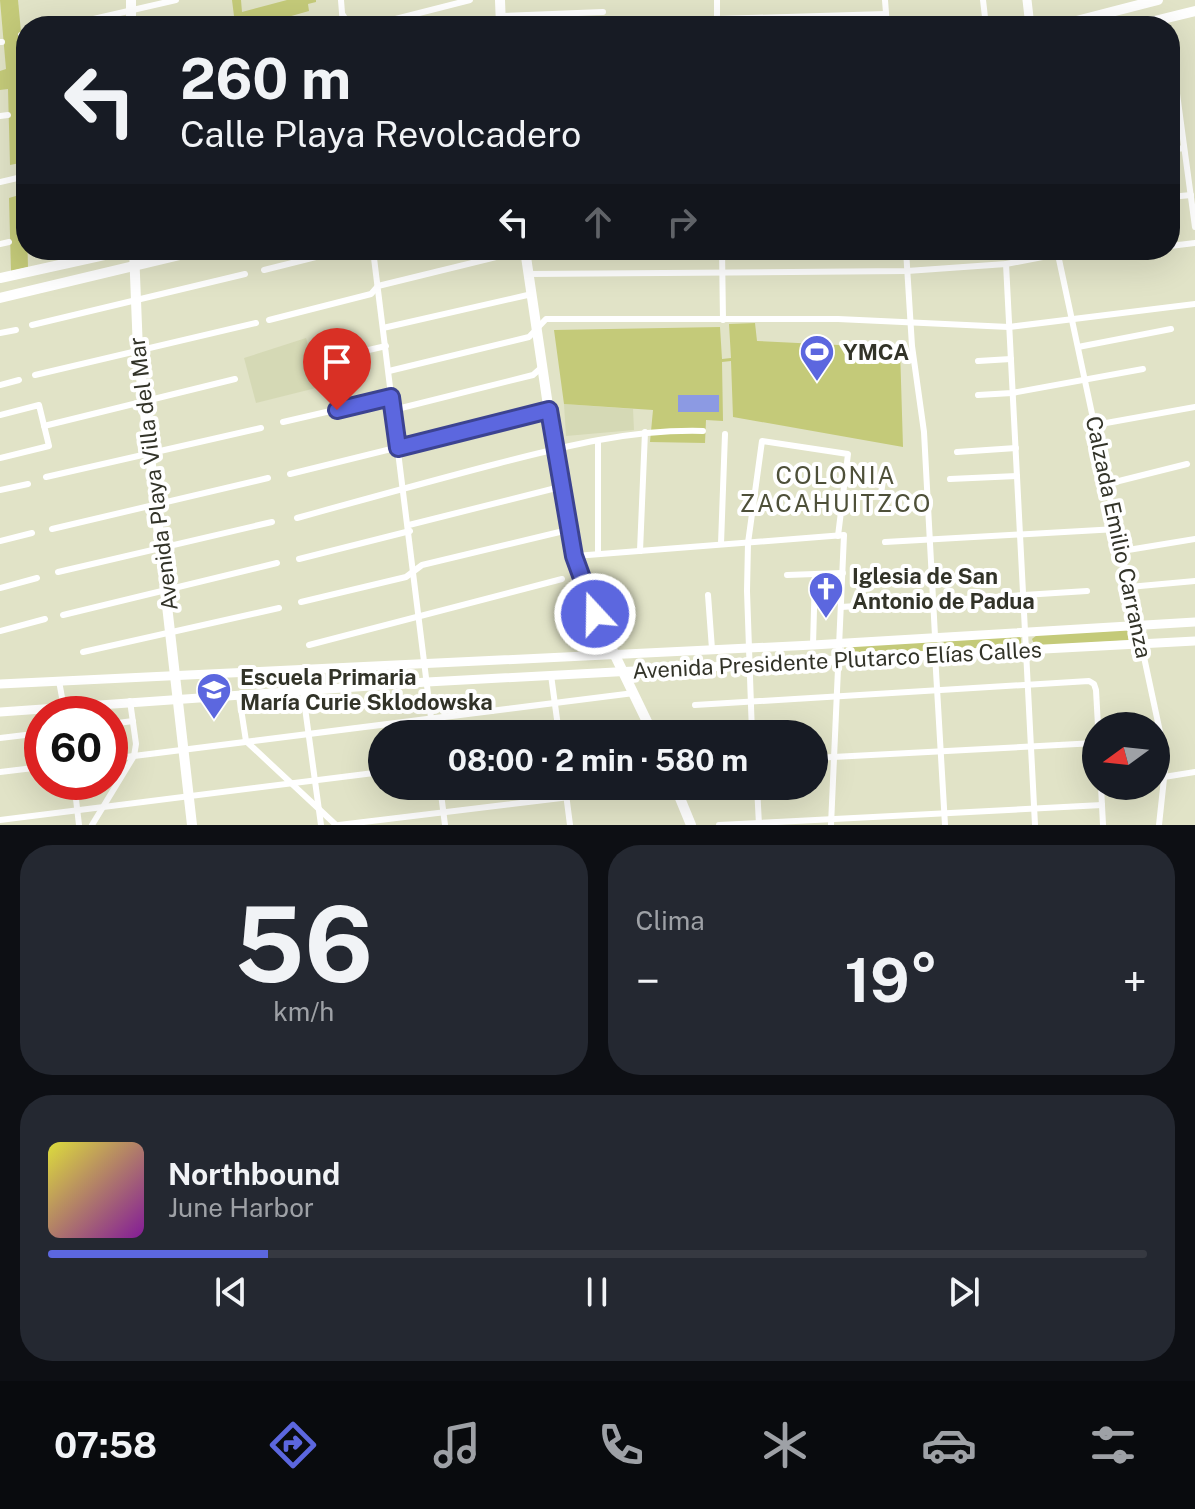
<!DOCTYPE html>
<html lang="es">
<meta charset="utf-8">
<style>
body{margin:0;font-family:"Public Sans",sans-serif;background:#242831;color:#f1f3f6;height:100vh;display:flex;flex-direction:column;font-size:30px;white-space:nowrap}
*{box-sizing:border-box;margin:0}
p{font-size:26px;color:#9ea1a6}
.icon{flex:none;width:44px;height:44px;fill:none;stroke:currentColor;stroke-width:2;stroke-linecap:round;stroke-linejoin:round}
.map{position:relative;height:825px;overflow:hidden}
.drawer{display:flex;flex-direction:column;gap:20px;padding:20px;background:#0d0f14;flex:1}
.drawer>*{flex:none}
.hud{position:absolute;left:16px;top:16px;width:1164px;height:244px;border-radius:32px;box-shadow:0 8px 32px #0002;background:#171b24;color:#f1f3f6;overflow:hidden}
.needle{width:52px;rotate:255deg}
.controls{position:absolute;left:1082px;top:712px;display:grid;gap:16px}
.controls a{display:grid;place-items:center;width:88px;height:88px;border-radius:50%;background:#171b24;box-shadow:0 8px 32px #0002;font-size:40px}
.speed{position:absolute;left:24px;top:696px;display:flex;gap:16px;font-size:40px;font-weight:700;text-align:center}
.speed>*{display:grid;place-content:center;width:104px;height:104px;border-radius:50%;background:#171b24;box-shadow:0 8px 32px #0002;line-height:1}
.speed .limit{border:12px solid #d22;background:#fff;color:#111}
.pin{position:absolute;display:grid;place-items:center;width:68px;height:68px;color:#fff;margin:-82px -34px;border-radius:50% 50% 50% 0;rotate:-45deg;box-shadow:0 0 8px #0007}
.pin .icon{rotate:45deg}
.me{position:absolute;width:88px;margin:-44px;rotate:339deg;stroke-linejoin:round;filter:drop-shadow(0 0 6px #0008)}
.turn{display:flex;align-items:center;gap:28px;height:168px;padding:0 32px;font-size:36px}
.turn .icon{width:104px;height:104px;stroke-width:2.5}
.turn b{display:block;font-size:56px;line-height:68px}
.lanes{display:flex;align-items:center;height:76px;padding:0 32px;background:#0003;justify-content:center;gap:40px;direction:ltr}
.lanes .off{opacity:.35}
.big{font-size:60px;font-weight:700;line-height:1.1}
.drawer .card{flex:1;display:flex;flex-direction:column;justify-content:center;gap:12px;min-width:0;padding:0 28px;border-radius:32px;background:#242831}
.drawer .dial{align-items:center;gap:0}
.dial b{font-size:104px;line-height:1}
.song{display:flex;align-items:center;gap:24px}
.cover{width:96px;height:96px;border-radius:12px;background:linear-gradient(135deg,hsl(60 70% 55%),hsl(290 70% 35%))}
.played{height:8px;border-radius:4px;background:linear-gradient(90deg,#5c67df 20%,#363941 20%)}
.keys{display:flex;justify-content:space-around;direction:ltr}
.heat{display:flex;justify-content:space-between;align-items:center;font-size:44px;direction:ltr}
.drawer .tiles{flex:1;display:grid;gap:20px;grid-template-columns:1fr 1fr}
.card:last-child{grid-column:span 2}
.trip{position:absolute;left:368px;top:720px;width:460px;height:80px;border-radius:40px;background:#171b24;box-shadow:0 8px 32px #0002;font-weight:700;line-height:80px;text-align:center}
.tabs{display:flex;height:128px;justify-content:space-around;align-items:center;background:#090b0e;color:#9ea1a6}
.tabs .icon{width:56px;height:56px}
.tabs .current{color:#5c67df}
.tabs b{font-size:36px;color:#f1f3f6}
.map>svg:first-child{display:block}
</style>
<div class="map">
<svg width="1195" height="825" viewBox="0 0 1195 825">
<rect width="100%" height="100%" fill="#e1e3c7"/>
<g fill="#d5d9b5">
<path d="M306 338 320 387 256 403 244 358Z"/>
<path d="M564 404 633 409 634 430 566 436Z"/>
</g>
<g fill="#c4ca79">
<path d="M0 0H18L24 64H26L25 162 10 165 8 89 0 90V71L6 69Z"/>
<path d="M232 0H241L242 12 287 0H316V2L308 4 309 11 256 26H183L234 16Z"/>
<path d="M26 193 28 267 11 271 9 198Z"/>
<path d="M755 323 757 341 900 348 903 447 733 417 731 361 722 362 723 421 706 420 705 443 650 442 653 410 564 404 554 330 720 327 722 359 731 358 729 324Z"/>
<path d="M1128 630 1134 633 1132 640 1039 646 1034 644 1032 639 1037 635Z"/>
<path d="M1018 636 1021 638V644L1018 646 847 655 844 652V647Z"/>
</g>
<rect fill="#8c9ae3" x="678" y="395" width="41" height="17"/>
<g fill="none" stroke-linecap="round" stroke-linejoin="round">
<g stroke="#fff" stroke-width="6">
<path d="M341 0 343 26"/>
<path d="M717 0V26"/>
<path d="M885 0 887 26"/>
<path d="M983 0 986 26"/>
<path d="M343 15 350 26"/>
<path d="M501 16 603 12"/>
<path d="M717 19 886 14"/>
<path d="M63 26 176 0"/>
<path d="M368 26 470 0"/>
<path d="M21 35 26 34"/>
<path d="M0 42H2"/>
<path d="M1170 42 1195 227"/>
<path d="M0 116 8 115"/>
<path d="M1170 150 1184 148"/>
<path d="M0 182 26 176"/>
<path d="M1170 197 1191 195"/>
<path d="M0 244 9 242"/>
<path d="M1170 246 1195 243"/>
<path d="M373 250 433 734"/>
<path d="M722 250 723 320"/>
<path d="M906 250 912 346 924 432 935 636"/>
<path d="M1057 250 1166 760 1159 825"/>
<path d="M1109 253 1133 250"/>
<path d="M1006 264 1035 825"/>
<path d="M264 270 344 250"/>
<path d="M529 274 907 271 1006 264 1058 254"/>
<path d="M269 320 371 294 378 286 525 250"/>
<path d="M32 325 245 274"/>
<path d="M383 328 532 294"/>
<path d="M0 333 16 330"/>
<path d="M1078 347 1171 329"/>
<path d="M321 361 386 346"/>
<path d="M978 361 1011 359"/>
<path d="M389 371 529 337 546 319H838L1009 327 1195 304"/>
<path d="M35 375 256 323"/>
<path d="M0 385 19 380"/>
<path d="M978 395 1012 393 1143 369"/>
<path d="M393 410 533 375 542 367"/>
<path d="M0 415 39 405 49 446 0 458"/>
<path d="M283 422 391 397"/>
<path d="M1095 425 1195 407"/>
<path d="M44 426 235 379"/>
<path d="M598 441V554"/>
<path d="M957 452 1016 448"/>
<path d="M290 474 549 410"/>
<path d="M46 477 261 428"/>
<path d="M950 479 1017 476"/>
<path d="M1107 484 1187 464"/>
<path d="M0 490 28 484"/>
<path d="M794 501 839 507"/>
<path d="M840 501 881 493 883 481"/>
<path d="M297 518C362 500 427 482 492 465 562 447 630 429 703 431"/>
<path d="M409 525 560 487"/>
<path d="M52 529 268 478"/>
<path d="M0 541 32 533"/>
<path d="M885 542 1117 529"/>
<path d="M721 544 725 434"/>
<path d="M640 551 645 432"/>
<path d="M1122 551 1195 539"/>
<path d="M575 556 844 535 831 825"/>
<path d="M299 559 410 531"/>
<path d="M58 572 272 522"/>
<path d="M787 575 843 573"/>
<path d="M1129 587 1195 581"/>
<path d="M0 588 37 578"/>
<path d="M708 595 712 649"/>
<path d="M301 602 406 577 422 565 568 530"/>
<path d="M841 607 1087 591"/>
<path d="M63 615 277 563"/>
<path d="M0 631 45 619"/>
<path d="M309 645 562 579"/>
<path d="M813 645 815 574"/>
<path d="M83 652 279 608"/>
<path d="M935 654 945 825"/>
<path d="M551 675 559 734"/>
<path d="M59 681 65 714"/>
<path d="M303 693 321 825"/>
<path d="M239 696 246 741 336 825"/>
<path d="M695 705 1089 681 1094 684 1096 690 1098 726"/>
<path d="M110 724 133 721"/>
<path d="M752 734 747 591 748 543 762 441 848 454 838 536"/>
<path d="M0 738 42 733"/>
<path d="M814 758 1096 743"/>
<path d="M110 759 634 693"/>
<path d="M0 772 42 767"/>
<path d="M1164 777 1195 772"/>
<path d="M74 782 79 825"/>
<path d="M440 786 445 825"/>
<path d="M565 786 570 825"/>
<path d="M757 786 759 825"/>
<path d="M1101 786 1103 825"/>
<path d="M0 820 382 772"/>
<path d="M92 825 134 756 136 744 130 701"/>
<path d="M339 825 660 786"/>
<path d="M719 825 1102 805"/>
</g>
<g stroke="#fff" stroke-width="9">
<path d="M1027 0 1030 26"/>
<path d="M0 684 813 645 1195 622"/>
<path d="M0 712 427 682 1195 641"/>
</g>
<g stroke="#fff" stroke-width="10">
<path d="M131 0V26"/>
<path d="M500 0 501 26"/>
<path d="M1057 26 1158 0"/>
<path d="M1134 26 1195 11"/>
<path d="M134 250 138 351 192 825"/>
<path d="M525 250 560 487 574 556 595 614 653 734"/>
<path d="M0 278 127 250"/>
<path d="M0 298 201 250"/>
<path d="M675 786 691 825"/>
</g>
</g>
<g fill="none" stroke-linecap="round" stroke-linejoin="round">
<defs>
<path id="route" d="M337 410 391 397 398 448 549 410 574 556 595 614"/>
</defs>
<use href="#route" stroke="#3c4391" stroke-width="20"/>
<use href="#route" stroke="#5c67df" stroke-width="14"/>
</g>
<defs>
<symbol id="stadium-pin" viewBox="-11 -11 22 30"><path d="M0 17L-7.5 6A9.5 9.5 0 1 1 7.5 6Z" fill="#5c67df" stroke="#fff"/><path d="M0-5a6.5 5 0 1 0 0 10a6.5 5 0 1 0 0-10ZM-3.5-1.8h7v3.6h-7Z" fill="#fff"/></symbol>
<symbol id="church-pin" viewBox="-11 -11 22 30"><path d="M0 17L-7.5 6A9.5 9.5 0 1 1 7.5 6Z" fill="#5c67df" stroke="#fff"/><path d="M-1.2-6h2.4v3.5h3.3v2.4h-3.3V6h-2.4V-.1h-3.3v-2.4h3.3Z" fill="#fff"/></symbol>
<symbol id="school-pin" viewBox="-11 -11 22 30"><path d="M0 17L-7.5 6A9.5 9.5 0 1 1 7.5 6Z" fill="#5c67df" stroke="#fff"/><path d="M0-5L7-2L0 1L-7-2ZM-4 1L0 2.5L4 1V4Q0 6-4 4Z" fill="#fff"/></symbol>
</defs>
<g fill-rule="evenodd">
<use href="#stadium-pin" x="797" y="332" width="40" height="54"/>
<use href="#church-pin" x="806" y="569" width="40" height="54"/>
<use href="#school-pin" x="194" y="670" width="40" height="54"/>
</g>
<g text-anchor="middle" stroke-width="8" stroke-linejoin="round" paint-order="stroke">
<g font-size="22" font-weight="bold" fill="#323328" stroke="#fff" text-anchor="start">
<text x="843" y="360">YMCA</text>
<text x="852" y="584">Iglesia de San<tspan x="852" dy="25">Antonio de Padua</tspan></text>
<text x="240" y="685">Escuela Primaria<tspan x="240" dy="25">María Curie Sklodowska</tspan></text>
</g>
<g font-size="22" fill="#323328" stroke="#fff">
<text transform="translate(153 474) rotate(-97)" y="8">Avenida Playa Villa del Mar</text>
<text transform="translate(1119 537) rotate(78)" y="8">Calzada Emilio Carranza</text>
<text transform="translate(837 660) rotate(-3)" y="8">Avenida Presidente Plutarco Elías Calles</text>
</g>
<g font-size="24" letter-spacing="2" fill="#4e5039" stroke="#fff">
<text x="836" y="484">COLONIA<tspan x="836" dy="28">ZACAHUITZCO</tspan></text>
</g>
</g>
</svg>
<div class="controls">
<a><svg class="needle" viewBox="-14 -14 28 28"><path d="M0-13l5 13h-10z" fill="#e53935"/><path d="M0 13l5-13h-10z" fill="#9ea1a6"/></svg></a>
</div>
<div class="speed"><div class="limit">60</div></div>
<div class="pin" style="left:337px;top:410px;background:#d93025"><svg class="icon" aria-label="arrive" viewBox="0 0 24 24"><path d="M6 21V4h12l-3 4 3 4H6"/></svg></div>
<svg class="me" style="left:595px;top:614px" viewBox="-20 -20 40 40"><circle r="17" fill="#5c67df" stroke="#fff" stroke-width="3"/><path d="M0-11L8 9 0 5-8 9z" fill="#fff"/></svg>
<div class="trip">08:00 · 2 min · 580 m</div>
<div class="hud">
<div class="turn"><svg class="icon" aria-label="left" viewBox="0 0 24 24"><path d="M17 20v-9H6M10 6l-5 5 5 5"/></svg><div><b>260 m</b>Calle Playa Revolcadero</div></div>
<div class="lanes"><svg class="icon" aria-label="left" viewBox="0 0 24 24"><path d="M17 20v-9H6M10 6l-5 5 5 5"/></svg><svg class="icon off" aria-label="ahead" viewBox="0 0 24 24"><path d="M12 20V5M6 11l6-6 6 6"/></svg><svg class="icon off" aria-label="right" viewBox="0 0 24 24"><path d="M7 20v-9h11M14 6l5 5-5 5"/></svg></div>
</div>
</div>
<section class="drawer">
<div class="tiles">
<div class="card dial"><b>56</b><p>km/h</p></div>
<div class="card"><p>Clima</p>
<div class="heat"><a>−</a><b class="big">19°</b><a>+</a></div>
</div>
<div class="card">
<div class="song"><i class="cover"></i><div><b>Northbound</b><p>June Harbor</p></div></div>
<div class="played"></div>
<div class="keys"><svg class="icon" aria-label="previous" viewBox="0 0 24 24"><path d="M18 5L8 12l10 7zM5 5v14"/></svg><svg class="icon" aria-label="pause" viewBox="0 0 24 24"><path d="M8 5v14M16 5v14"/></svg><svg class="icon" aria-label="next" viewBox="0 0 24 24"><path d="M6 5l10 7-10 7zM19 5v14"/></svg></div>
</div>
</div>
</section>
<nav class="tabs">
<b>07:58</b>
<svg class="icon current" aria-label="directions" viewBox="0 0 24 24"><path d="M12 3l9 9-9 9-9-9zM9 14v-3h6M13 9l2 2-2 2"/></svg>
<svg class="icon" aria-label="music" viewBox="0 0 24 24"><path d="M9 18V5l10-2v13"/><circle cx="6" cy="18" r="3"/><circle cx="16" cy="16" r="3"/></svg>
<svg class="icon" aria-label="phone" viewBox="0 0 24 24"><path d="M5 4h4l2 5-3 2q2 4 5 5l2-3 5 2v4C11 20 4 13 5 4z"/></svg>
<svg class="icon" aria-label="climate" viewBox="0 0 24 24"><path d="M12 3v18M4 7l16 10M4 17L20 7"/></svg>
<svg class="icon" aria-label="car" viewBox="0 0 24 24"><path d="M5 17H2v-5l4-1 3-4h7l3 4 3 1v5h-3M9 17h6M6 11h13"/><circle cx="7" cy="17" r="2"/><circle cx="17" cy="17" r="2"/></svg>
<svg class="icon" aria-label="filters" viewBox="0 0 24 24"><path d="M4 7h16M4 17h16"/><circle cx="9" cy="7" r="2"/><circle cx="15" cy="17" r="2"/></svg>
</nav>
